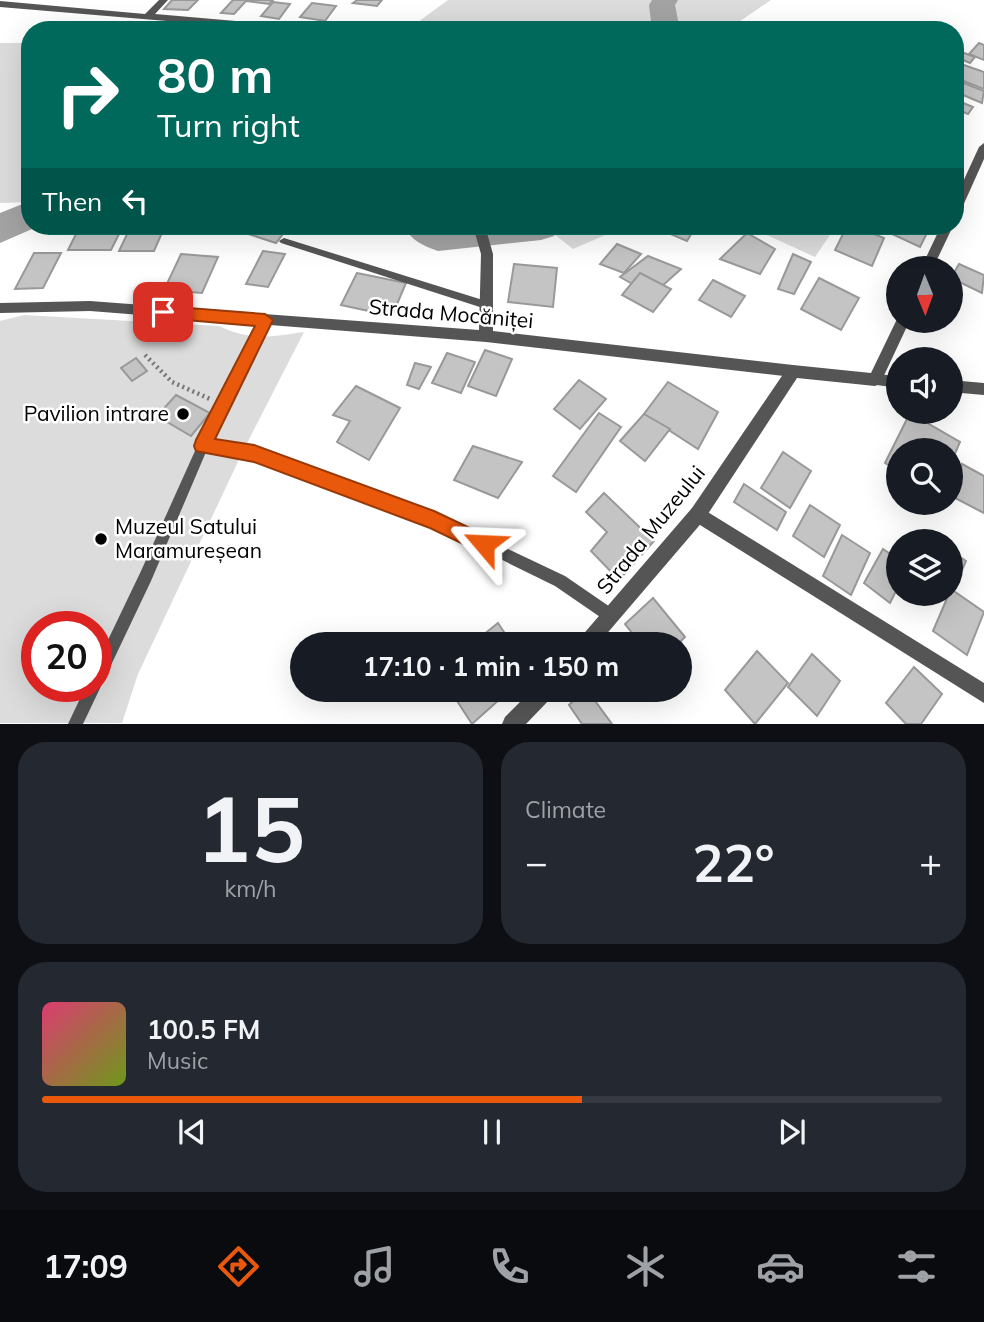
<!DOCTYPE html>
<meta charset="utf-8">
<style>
body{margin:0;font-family:Mulish,sans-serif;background:#242831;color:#f1f3f6;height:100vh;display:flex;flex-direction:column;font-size:26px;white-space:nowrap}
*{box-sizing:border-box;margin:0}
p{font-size:23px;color:#9ea1a6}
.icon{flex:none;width:38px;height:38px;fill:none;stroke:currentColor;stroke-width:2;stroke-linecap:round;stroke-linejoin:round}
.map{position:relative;height:724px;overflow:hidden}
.drawer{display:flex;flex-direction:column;gap:18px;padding:18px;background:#0d0f14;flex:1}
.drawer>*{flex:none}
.hud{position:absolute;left:21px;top:21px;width:943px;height:214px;border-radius:28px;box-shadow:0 7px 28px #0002;background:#00695c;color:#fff;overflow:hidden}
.needle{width:46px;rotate:179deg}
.fabs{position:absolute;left:886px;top:256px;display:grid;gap:14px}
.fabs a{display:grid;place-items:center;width:77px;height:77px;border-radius:50%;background:#171b24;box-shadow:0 7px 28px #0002;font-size:35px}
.speed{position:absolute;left:21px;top:611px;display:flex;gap:14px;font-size:35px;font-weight:700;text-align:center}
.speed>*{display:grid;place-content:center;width:91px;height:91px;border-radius:50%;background:#171b24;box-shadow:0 7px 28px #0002;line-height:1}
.speed .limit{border:10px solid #d22;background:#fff;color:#111}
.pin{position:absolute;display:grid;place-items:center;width:60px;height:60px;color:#fff;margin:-30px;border-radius:14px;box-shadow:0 4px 10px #0006}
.me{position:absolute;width:77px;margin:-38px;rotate:296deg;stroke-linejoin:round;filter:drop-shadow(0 0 5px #0008)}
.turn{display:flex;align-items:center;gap:24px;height:147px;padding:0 21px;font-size:32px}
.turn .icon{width:91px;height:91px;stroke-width:2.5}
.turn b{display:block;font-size:49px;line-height:60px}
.then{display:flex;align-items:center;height:66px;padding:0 21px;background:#0003;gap:14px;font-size:26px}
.big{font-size:52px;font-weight:700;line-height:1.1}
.drawer .widget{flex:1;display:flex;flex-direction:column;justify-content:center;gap:10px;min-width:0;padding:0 24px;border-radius:28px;background:#242831}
.drawer .dial{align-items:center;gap:0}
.dial b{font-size:91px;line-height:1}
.song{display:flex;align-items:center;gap:21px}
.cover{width:84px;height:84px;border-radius:10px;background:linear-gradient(135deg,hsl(340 70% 55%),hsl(80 70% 35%))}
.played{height:7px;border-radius:4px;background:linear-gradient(90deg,#ea580c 60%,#363941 60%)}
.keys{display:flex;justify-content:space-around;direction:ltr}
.heat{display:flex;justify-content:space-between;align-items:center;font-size:38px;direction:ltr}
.drawer .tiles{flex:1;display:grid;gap:18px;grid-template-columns:1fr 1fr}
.widget:last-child{grid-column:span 2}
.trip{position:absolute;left:290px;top:632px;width:402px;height:70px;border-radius:35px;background:#171b24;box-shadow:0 7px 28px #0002;font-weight:700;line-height:70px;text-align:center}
.menu{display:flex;height:112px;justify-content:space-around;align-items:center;background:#090b0e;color:#9ea1a6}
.menu .icon{width:49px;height:49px}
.menu .current{color:#ea580c}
.menu b{font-size:32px;color:#f1f3f6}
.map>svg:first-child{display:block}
</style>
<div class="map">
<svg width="984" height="724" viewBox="0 0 984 724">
<rect width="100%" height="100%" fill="#fff"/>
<g fill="#dcdcdc" fill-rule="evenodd">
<path d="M448 0H771L727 30H407Z"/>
<path d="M0 43H30V202L0 203Z"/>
<path d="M544 226H626L573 249Z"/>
<path d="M747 226H836L815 257Z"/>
<path d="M24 315 219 326C251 341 269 337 304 332L243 451 138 674 122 723H0V321ZM37 626H96V686H37Z"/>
</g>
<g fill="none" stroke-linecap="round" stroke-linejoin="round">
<g fill="#a3a3a3" fill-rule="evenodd">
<path d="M652 0H678L675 5 680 30H652L649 5Z"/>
<path d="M30 201V226H39L0 243V213Z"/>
<path d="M403 226H560L554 236 541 240 438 251C423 246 411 240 403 226Z"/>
</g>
</g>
<g fill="#c4c4c4" stroke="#999" stroke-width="2">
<path d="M172 0H198L188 10 164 9Z"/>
<path d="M233 0H273L269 4 246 1 234 14 221 13Z"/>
<path d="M357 0H382L377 6 353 3Z"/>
<path d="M273 2 290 4 279 19 261 16Z"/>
<path d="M312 3 336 6 325 21 300 17Z"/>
<path d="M320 24 344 25 342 30H315Z"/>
<path d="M979 43 984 45V60L969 54Z"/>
<path d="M956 50 975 57 970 63 956 57Z"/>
<path d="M961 64 984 72V89L956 78V72Z"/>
<path d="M956 80 984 91 982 103 956 92Z"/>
<path d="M956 100 973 107 968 114 956 109Z"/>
<path d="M80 226H123L111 250H68Z"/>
<path d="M131 226H165L154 251H119Z"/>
<path d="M252 226H289L276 243 245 233Z"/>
<path d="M676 226H696L687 241 668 233Z"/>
<path d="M847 226H854L884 238 872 266 835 250Z"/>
<path d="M875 226H926L930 227 920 247Z"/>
<path d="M747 233 775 249 760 274 720 259Z"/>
<path d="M617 244 641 254 624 273 600 264Z"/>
<path d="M263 251 285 254 268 287 246 284Z"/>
<path d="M34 253H61L43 288 15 289Z"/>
<path d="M181 254 218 257 202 293 164 290Z"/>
<path d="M793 254 811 262 794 294 778 289Z"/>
<path d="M648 256 681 269 652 295 620 277Z"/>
<path d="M514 264 557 268 553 307 508 302Z"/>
<path d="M959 264 984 275 982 293 951 278Z"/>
<path d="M357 273 406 283 392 316 341 305Z"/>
<path d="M640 273 671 289 653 312 622 295Z"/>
<path d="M819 278 859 298 841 330 801 309Z"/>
<path d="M713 280 745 296 731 317 699 300Z"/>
<path d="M485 350 512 359 496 396 468 386Z"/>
<path d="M447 353 475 362 461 393 432 383Z"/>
<path d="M136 358 147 371 132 381 121 368Z"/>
<path d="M415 363 431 367 419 389 407 385Z"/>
<path d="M579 380 606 399 580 429 554 409Z"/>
<path d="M668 382 718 412 698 449 644 414Z"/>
<path d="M356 386 400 408 369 460 337 442 350 421 333 415Z"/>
<path d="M176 395 210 413 191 436 157 416Z"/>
<path d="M599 413 621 427 576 492 553 476Z"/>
<path d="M910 413 960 442 950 465V450H898V471L885 463Z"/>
<path d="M644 414 670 429 645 461 620 441Z"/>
<path d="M473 446 522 462 498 498 454 480Z"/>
<path d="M783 452 811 471 790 508 761 488Z"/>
<path d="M962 464 984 476V513L953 497Z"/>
<path d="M744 484 786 512 777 530 734 502Z"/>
<path d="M604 493 654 541 619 580 591 551 607 532 586 512Z"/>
<path d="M810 505 840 525 824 557 793 536Z"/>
<path d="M842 535 870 553 851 595 823 576Z"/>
<path d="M883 549 898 559V587L890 603 864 583Z"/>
<path d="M950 550 966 561 955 586 950 582Z"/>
<path d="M951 589 984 612 967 655 933 631Z"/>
<path d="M653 598 685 637 678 644H641L625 624Z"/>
<path d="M498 623 512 644H472Z"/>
<path d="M757 651 788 683 755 724 725 690Z"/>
<path d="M812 654 840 681 817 716 788 687Z"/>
<path d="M914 667 942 694 921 724H906L886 703Z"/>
<path d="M450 690H510L472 724Z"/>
<path d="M585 690H587L612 724H582L569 705Z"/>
</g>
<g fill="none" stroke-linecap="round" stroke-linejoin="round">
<path stroke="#777" stroke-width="4.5" stroke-dasharray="2 3.5" stroke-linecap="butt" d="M145 355 172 382 210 399"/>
<g fill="#555" fill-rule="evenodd">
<path d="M284 238 486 301 491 305 486 309 281 243 279 241Z"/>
<path d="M265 316 269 317 270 320 211 442 254 449 438 516 565 576 616 611 618 616 616 621 611 623 606 621 555 586 431 525 254 459 206 452 151 581 83 724H68L86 686H96V665L141 571 199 442 261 317Z"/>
</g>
<g fill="#555" fill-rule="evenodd">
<path d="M159 0H168L155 14 260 23 275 30 0 7V1L145 14Z"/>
<path d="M473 226H485L493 254V331L793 365 798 367 800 371 798 375 793 377 486 342 90 311 0 313V303L90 301 479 330 481 254Z"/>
<path d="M875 374 898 376V388L870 384 868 380 870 376Z"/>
<path d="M950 380 984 383V395L950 392Z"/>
<path d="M698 506 984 683V703L692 520 690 514 692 508Z"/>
</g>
<g fill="#555" fill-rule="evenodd">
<path d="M984 143V159L962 208 956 212V197L979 147Z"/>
<path d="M941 226H953L933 268H921Z"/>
<path d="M898 317V320H910L880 384 875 386 797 378 704 520 598 644H577L580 638 692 508 788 367 793 365 871 373Z"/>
<path d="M532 690H554L552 697 526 724H502L505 717Z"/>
</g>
</g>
<path fill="#ea580c" stroke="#983908" stroke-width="2" d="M163 306 265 314 273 320 215 439 254 445 434 511 491 538 494 544 491 551 484 554 430 528 254 462 196 451 194 446 196 440 255 326 163 318 155 312Z"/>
<g fill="#000" stroke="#fff" stroke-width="2.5">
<circle cx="183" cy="414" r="7"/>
<circle cx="101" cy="539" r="7"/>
</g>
<g text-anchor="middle" stroke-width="5" stroke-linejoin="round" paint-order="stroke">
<g font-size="21" fill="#000" stroke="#fff">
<text transform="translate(451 314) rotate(5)" y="7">Strada Mocăniței</text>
<text transform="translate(651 530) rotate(-51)" y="7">Strada Muzeului</text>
</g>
<g font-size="21" fill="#000" stroke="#fff" text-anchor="end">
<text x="169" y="421">Pavilion intrare</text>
<text x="115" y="534" text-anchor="start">Muzeul Satului<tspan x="115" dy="24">Maramureșean</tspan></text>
</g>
</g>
</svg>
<div class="fabs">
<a><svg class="needle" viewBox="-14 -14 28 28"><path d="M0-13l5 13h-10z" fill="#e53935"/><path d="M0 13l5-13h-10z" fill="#9ea1a6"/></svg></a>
<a><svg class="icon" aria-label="sound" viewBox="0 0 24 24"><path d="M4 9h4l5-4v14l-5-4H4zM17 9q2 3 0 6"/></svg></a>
<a><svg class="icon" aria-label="search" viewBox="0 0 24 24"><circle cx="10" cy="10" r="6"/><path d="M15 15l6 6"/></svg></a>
<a><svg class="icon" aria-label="layers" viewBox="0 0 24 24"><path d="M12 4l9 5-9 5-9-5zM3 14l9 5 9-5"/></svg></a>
</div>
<div class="speed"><div class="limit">20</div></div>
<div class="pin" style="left:163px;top:312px;background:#d93025"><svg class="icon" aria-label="arrive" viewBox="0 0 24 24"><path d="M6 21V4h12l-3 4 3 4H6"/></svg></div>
<svg class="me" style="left:484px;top:544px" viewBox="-20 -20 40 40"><path d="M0-17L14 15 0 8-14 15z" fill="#ea580c" stroke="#fff" stroke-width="4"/></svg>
<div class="trip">17:10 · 1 min · 150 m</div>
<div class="hud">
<div class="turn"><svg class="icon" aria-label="right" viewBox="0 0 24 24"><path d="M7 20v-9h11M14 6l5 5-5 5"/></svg><div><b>80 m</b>Turn right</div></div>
<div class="then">Then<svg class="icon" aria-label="left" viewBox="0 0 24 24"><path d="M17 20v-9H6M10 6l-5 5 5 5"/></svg></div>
</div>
</div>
<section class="drawer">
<div class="tiles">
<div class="widget dial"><b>15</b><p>km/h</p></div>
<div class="widget"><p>Climate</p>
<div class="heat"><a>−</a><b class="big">22°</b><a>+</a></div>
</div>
<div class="widget">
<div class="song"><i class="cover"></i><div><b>100.5 FM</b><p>Music</p></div></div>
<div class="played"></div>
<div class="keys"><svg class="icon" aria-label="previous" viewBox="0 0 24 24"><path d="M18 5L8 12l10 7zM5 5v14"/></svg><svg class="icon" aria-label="pause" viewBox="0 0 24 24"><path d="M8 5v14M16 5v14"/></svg><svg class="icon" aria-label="next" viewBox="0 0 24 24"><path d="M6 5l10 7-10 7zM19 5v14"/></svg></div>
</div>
</div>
</section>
<nav class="menu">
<b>17:09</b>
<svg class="icon current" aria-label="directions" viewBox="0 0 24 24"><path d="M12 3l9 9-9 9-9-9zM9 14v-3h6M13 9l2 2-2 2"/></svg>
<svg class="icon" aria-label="music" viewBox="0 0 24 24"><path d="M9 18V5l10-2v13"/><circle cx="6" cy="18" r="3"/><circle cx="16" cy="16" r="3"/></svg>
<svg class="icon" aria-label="phone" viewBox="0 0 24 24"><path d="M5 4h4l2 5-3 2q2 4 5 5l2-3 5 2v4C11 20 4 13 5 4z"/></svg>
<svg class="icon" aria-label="climate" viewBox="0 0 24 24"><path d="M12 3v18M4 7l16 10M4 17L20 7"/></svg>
<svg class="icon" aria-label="car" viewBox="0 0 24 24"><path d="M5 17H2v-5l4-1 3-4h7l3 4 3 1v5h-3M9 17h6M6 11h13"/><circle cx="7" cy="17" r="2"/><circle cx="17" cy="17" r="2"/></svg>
<svg class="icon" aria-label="filters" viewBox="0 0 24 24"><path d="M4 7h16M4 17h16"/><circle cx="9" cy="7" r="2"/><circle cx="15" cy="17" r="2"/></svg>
</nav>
